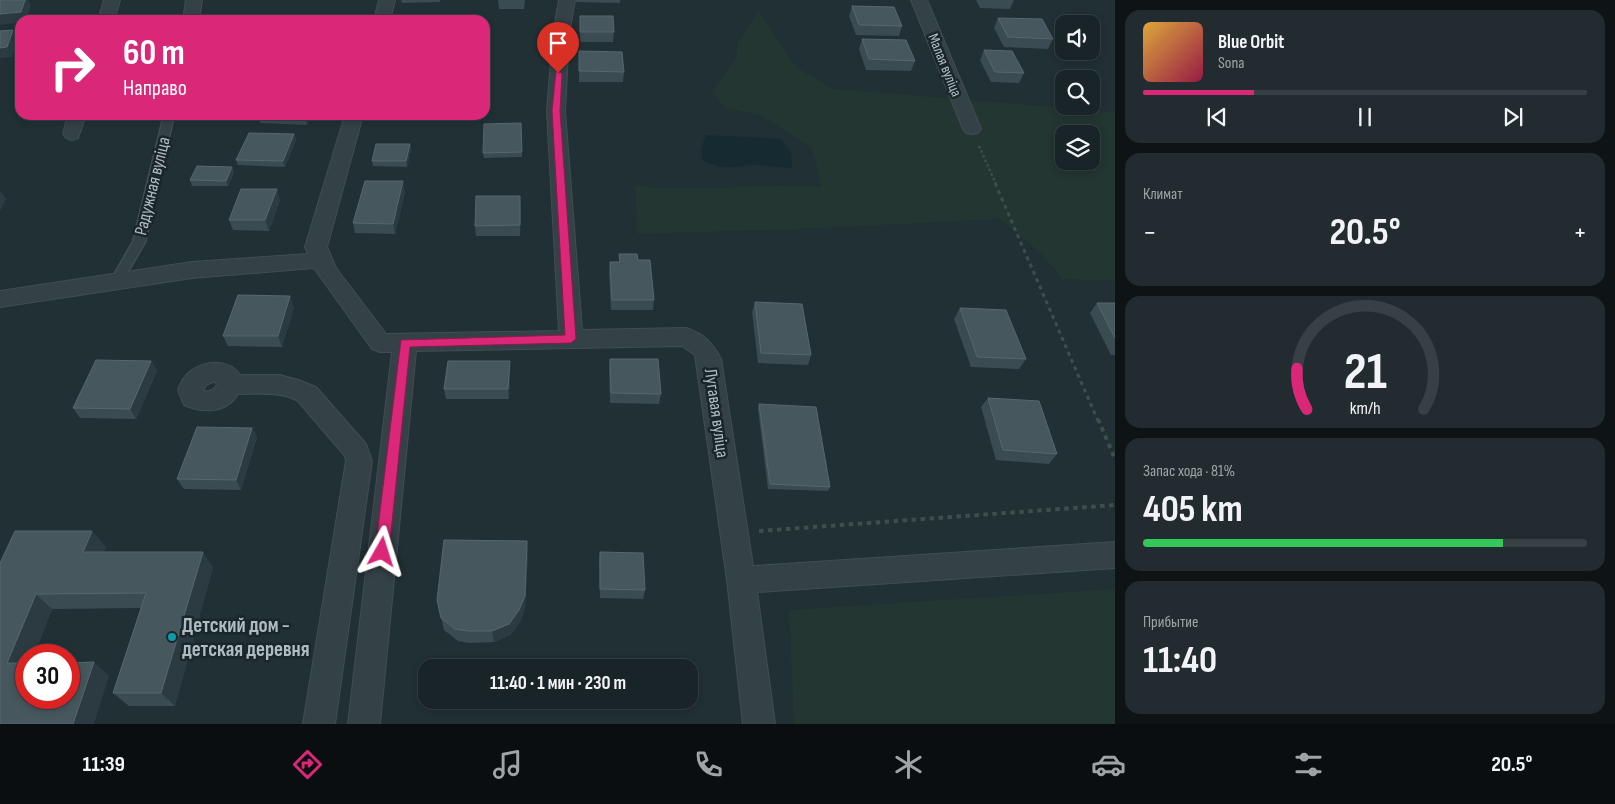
<!DOCTYPE html>
<html lang="ru">
<meta charset="utf-8">
<style>
body{margin:0;font-family:"Sofia Sans Condensed",sans-serif;background:#222c30;color:#f1f3f6;height:100vh;display:flex;flex-direction:column;font-size:19px;white-space:nowrap}
*{box-sizing:border-box;margin:0}
p{font-size:16px;color:#9fa4a8}
.icon{flex:none;width:28px;height:28px;fill:none;stroke:currentColor;stroke-width:2;stroke-linecap:round;stroke-linejoin:round}
.map{position:relative;flex:1;overflow:hidden}
.panel{display:flex;flex-direction:column;gap:10px;padding:10px;background:#0e1416;width:500px}
.panel>*{flex:none}
.top-card{position:absolute;left:15px;top:15px;width:475px;height:105px;border-radius:15px;box-shadow:0 2px 8px #0003,0 0 0 1px #374145;background:#db2777;color:#fff;overflow:hidden}
.buttons{position:absolute;left:1055px;top:15px;display:grid;gap:10px}
.buttons a{display:grid;place-items:center;width:45px;height:45px;border-radius:10px;background:#192428;box-shadow:0 2px 8px #0003,0 0 0 1px #374145;font-size:25px}
.speed{position:absolute;left:15px;top:644px;display:flex;gap:10px;font-size:25px;font-weight:700;text-align:center}
.speed>*{display:grid;place-content:center;width:65px;height:65px;border-radius:50%;background:#192428;box-shadow:0 2px 8px #0003,0 0 0 1px #374145;line-height:1}
.speed .limit{border:8px solid #d22;background:#fff;color:#111}
.pin{position:absolute;display:grid;place-items:center;width:42px;height:42px;color:#fff;margin:-51px -21px;border-radius:50% 50% 50% 0;rotate:-45deg;box-shadow:0 0 5px #0007}
.pin .icon{rotate:45deg}
.me{position:absolute;width:55px;margin:-28px;rotate:6deg;stroke-linejoin:round;filter:drop-shadow(0 0 4px #0008)}
.turn{display:flex;align-items:center;gap:18px;height:105px;padding:0 25px;font-size:22px}
.turn .icon{width:65px;height:65px;stroke-width:2.5}
.turn b{display:block;font-size:35px;line-height:42px}
.big{font-size:38px;font-weight:700;line-height:1.1}
.panel .tile{flex:1;display:flex;flex-direction:column;justify-content:center;gap:8px;min-width:0;padding:0 18px;border-radius:15px;background:#222c30}
.panel .dial{align-items:center;gap:0}
.dial svg{height:130px;overflow:visible;fill:none;stroke:#374145;stroke-width:7;stroke-linecap:round;text-anchor:middle}
.dial text{fill:#f1f3f6;stroke:none}
.song{display:flex;align-items:center;gap:15px}
.cover{width:60px;height:60px;border-radius:8px;background:linear-gradient(135deg,hsl(40 70% 55%),hsl(340 70% 35%))}
.played{height:5px;border-radius:2px;background:linear-gradient(90deg,#db2777 25%,#374145 25%)}
.keys{display:flex;justify-content:space-around;direction:ltr}
.heat{display:flex;justify-content:space-between;align-items:center;font-size:28px;direction:ltr}
.charge{height:8px;border-radius:4px;background:linear-gradient(90deg,#34c759 81%,#374145 0)}
.trip{position:absolute;left:418px;top:659px;width:280px;height:50px;border-radius:15px;background:#192428;box-shadow:0 2px 8px #0003,0 0 0 1px #374145;font-weight:700;line-height:50px;text-align:center}
.tabs{display:flex;height:80px;justify-content:space-around;align-items:center;background:#0a0e10;color:#9fa4a8}
.tabs .icon{width:35px;height:35px}
.tabs .active{color:#db2777}
.tabs b{font-size:22px;color:#f1f3f6}
main{display:flex;flex:1;min-height:0}
.map>svg:first-child{display:block}
</style>
<main>
<div class="map">
<svg width="1115" height="724" viewBox="0 0 1115 724">
<rect width="100%" height="100%" fill="#213035"/>
<g fill="#233632" fill-rule="evenodd">
<path d="M759 12 797 68 834 89 1115 112V281L1063 279 1039 252 1001 219 800 229 638 234 635 186C697 192 760 183 822 187L812 148 762 116 724 107 712 91 736 59 738 41ZM1064 134H1091V161H1064Z"/>
<path d="M1115 589V724H794L789 610Z"/>
</g>
<path fill="#162a31" d="M706 135 782 139 791 154 792 168C778 168 762 164 749 165 729 168 723 169 703 161L701 149Z"/>
<g fill="none" stroke-linecap="round" stroke-linejoin="round">
<defs>
<path id="service" d="M164 115H174L145 242 120 285H112L110 282 133 242Z"/>
<g id="minor">
<path d="M104 0H120L114 20H98Z"/>
<path d="M186 0H202L199 20H183Z"/>
<path d="M379 0H395L390 20H374Z"/>
<path d="M559 0H575L569 34 565 111 582 330 686 328C704 334 712 342 721 359L753 566 1115 542V568L757 592 775 724H743L727 580 695 355 682 346 416 351 380 724H348L392 352H380L372 349 314 268 192 278 0 307V291L192 262 308 254 305 247 345 115H363L327 247 336 268 386 334 559 331 547 111 553 34Z"/>
<path d="M911 0H927L981 129 978 133 972 134 966 133 963 129Z"/>
<path d="M68 115H86L78 138 72 140 66 138 63 134Z"/>
<path d="M210 363C221 362 234 365 240 375H280L298 380 316 387 366 444 372 461 335 724H303L346 461 345 456 298 401C280 391 258 394 238 394 226 414 202 413 184 405L178 390C184 373 193 367 210 363ZM215 381 217 385C214 390 209 392 203 391L206 385Z"/>
</g>
</defs>
<use href="#service" stroke="#414d52" stroke-width="3"/>
<use href="#minor" stroke="#414d52" stroke-width="2"/>
<path stroke="#3c4f4a" stroke-width="2.5" stroke-dasharray="2.5 2.5" stroke-linecap="butt" d="M979 146 996 184"/>
<path stroke="#3c4f4a" stroke-width="3" stroke-dasharray="4 4" stroke-linecap="butt" d="M995 183 1098 421"/>
<g stroke="#3c4f4a" stroke-width="4" stroke-dasharray="4.5 4.5" stroke-linecap="butt">
<path d="M1098 419 1115 459"/>
<path d="M759 531 1115 505"/>
</g>
<use href="#service" fill="#344146" fill-rule="evenodd"/>
<use href="#minor" fill="#344146" fill-rule="evenodd"/>
</g>
<g fill="#3a4b51">
<path d="M401 0H440V2L402 3Z"/>
<path d="M498 0H525L524 9H499Z"/>
<path d="M576 0H620V3L576 2Z"/>
<path d="M976 0H1014L1010 9 980 8Z"/>
<path d="M852 6 902 26 899 36 856 35 849 16Z"/>
<path d="M580 16 614 32 613 42H580Z"/>
<path d="M998 18 1053 39 1048 49 1004 47 994 28Z"/>
<path d="M862 39 915 61 911 71 866 70 859 49Z"/>
<path d="M984 50 1024 73 1019 83 991 82 980 60Z"/>
<path d="M579 51 624 72 623 82H579Z"/>
<path d="M257 115H311L307 125 260 123Z"/>
<path d="M521 123 522 157 484 158 483 153Z"/>
<path d="M294 134 296 140 285 167 238 165 236 160Z"/>
<path d="M410 144 411 150 407 167 373 166 372 161Z"/>
<path d="M232 167 234 172 228 186H192L190 180Z"/>
<path d="M405 192 395 234 355 233 353 223Z"/>
<path d="M280 200 269 231 233 230 229 220Z"/>
<path d="M521 206 520 236H476L475 226Z"/>
<path d="M619 254 638 260 654 300 653 310H611L609 272 610 262H619Z"/>
<path d="M755 302 811 355 808 365 758 363 752 312Z"/>
<path d="M1097 303H1115V355H1111L1090 313Z"/>
<path d="M294 307 282 347 228 346 223 336Z"/>
<path d="M960 308 1026 359 1019 369 971 367 954 319Z"/>
<path d="M610 359 661 394 659 404 610 403 609 369Z"/>
<path d="M151 361 157 371 136 419 80 418 73 408Z"/>
<path d="M510 361V371L509 399H446L444 389Z"/>
<path d="M988 398 1057 454 1049 464 996 460 981 407Z"/>
<path d="M759 404 830 487 828 491 768 489 758 409Z"/>
<path d="M252 428 257 437 241 490 184 489 177 479Z"/>
<path d="M527 541 528 553 525 608 520 622 510 635 494 642 470 643 458 641 444 630 437 600Z"/>
<path d="M106 547 104 552 213 567 175 706H129L113 693 141 608 52 609 34 655H26V698L109 676 0 724V563Z"/>
<path d="M600 552 645 590 643 599 600 598 599 561Z"/>
</g>
<g fill="#2b3b41">
<path d="M25 0H28L31 6 26 20H20V22L0 25V14Z"/>
<path d="M13 30 18 40 12 57 0 58V48Z"/>
<path d="M304 115H311L307 125Z"/>
<path d="M294 134 296 140 285 167 283 161Z"/>
<path d="M410 144 411 150 407 167 406 161Z"/>
<path d="M232 167 234 172 228 186 226 181Z"/>
<path d="M403 181 405 192 395 234 393 224Z"/>
<path d="M277 189 280 200 269 231 265 220Z"/>
<path d="M0 190 6 199 0 211Z"/>
<path d="M520 196 521 206 520 236Z"/>
<path d="M290 296 294 307 282 347 278 336Z"/>
<path d="M151 361 157 371 136 419 130 409Z"/>
<path d="M510 361V371L509 399 508 389Z"/>
<path d="M252 428 257 437 241 490 236 480Z"/>
<path d="M92 531 106 547 98 568 83 552Z"/>
<path d="M527 541 528 553 525 608 520 622 510 635 494 642 492 631Z"/>
<path d="M203 552 213 567 175 706 161 693Z"/>
<path d="M36 594 52 609 34 655H26V674L7 663Z"/>
<path d="M94 662 109 676 94 724H73Z"/>
</g>
<g fill="#46575e" stroke="#57676d">
<path d="M0 0H25L21 12 0 14Z"/>
<path d="M852 6 894 7 902 26 859 25Z"/>
<path d="M580 16H613L614 32H580Z"/>
<path d="M300 18 340 19V20H299Z"/>
<path d="M998 18 1042 19 1053 39 1008 37Z"/>
<path d="M13 30 7 47 0 48V31Z"/>
<path d="M862 39 906 40 915 61 869 59Z"/>
<path d="M984 50 1012 51 1024 73 995 72Z"/>
<path d="M579 51 622 52 624 72 579 71Z"/>
<path d="M521 123 522 152 483 153 484 124Z"/>
<path d="M249 133 294 134 283 161 236 160Z"/>
<path d="M376 144H410L406 161H372Z"/>
<path d="M197 166 232 167 226 181 190 180Z"/>
<path d="M365 181H403L393 224 353 223Z"/>
<path d="M241 189H277L265 220H229Z"/>
<path d="M476 196H520V225L475 226Z"/>
<path d="M619 254H637L638 260H650L654 300H612L610 262H620Z"/>
<path d="M238 295 290 296 278 336H223Z"/>
<path d="M755 302 802 304 811 355 761 353Z"/>
<path d="M1097 303H1115V338Z"/>
<path d="M960 308 1006 310 1026 359 977 357Z"/>
<path d="M610 359H658L661 394 611 393Z"/>
<path d="M96 360 151 361 130 409 73 408Z"/>
<path d="M448 361H510L508 389H444Z"/>
<path d="M988 398 1039 401 1057 454 1003 450Z"/>
<path d="M759 404 816 407 830 487 770 484Z"/>
<path d="M197 427 252 428 236 480 177 479Z"/>
<path d="M15 531H92L83 552H203L161 693H113L146 593 36 594 7 663H26V698H69V663L94 662 73 724H0V563Z"/>
<path d="M444 540 527 541 525 596 519 610 509 624 492 631H468L455 629 441 618 437 600Z"/>
<path d="M600 552 643 553 645 590 600 589Z"/>
</g>
<path fill="#db2777" stroke="#8e194d" d="M556 71 562 73 560 111 576 339 571 343 410 347 389 552 387 557 382 559 377 557 375 552 401 340 565 335 552 111Z"/>
<circle fill="#0f9aa8" stroke="#1a262a" stroke-width="2" cx="172" cy="637" r="5"/>
<g text-anchor="middle" stroke-width="5" stroke-linejoin="round" paint-order="stroke">
<g font-size="15" fill="#afbdc2" stroke="#1a262a">
<text transform="translate(945 65) rotate(68)" y="5">Малая вуліца</text>
</g>
<g font-size="18" fill="#afbdc2" stroke="#1a262a">
<text transform="translate(152 186) rotate(-76)" y="6">Радужная вуліца</text>
<text transform="translate(717 413) rotate(82)" y="6">Лугавая вуліца</text>
</g>
<g font-size="21" font-weight="bold" fill="#afbdc2" stroke="#1a262a" text-anchor="start">
<text x="182" y="632">Детский дом -<tspan x="182" dy="24">детская деревня</tspan></text>
</g>
</g>
</svg>
<div class="buttons">
<a><svg class="icon" aria-label="sound" viewBox="0 0 24 24"><path d="M4 9h4l5-4v14l-5-4H4zM17 9q2 3 0 6"/></svg></a>
<a><svg class="icon" aria-label="search" viewBox="0 0 24 24"><circle cx="10" cy="10" r="6"/><path d="M15 15l6 6"/></svg></a>
<a><svg class="icon" aria-label="layers" viewBox="0 0 24 24"><path d="M12 4l9 5-9 5-9-5zM3 14l9 5 9-5"/></svg></a>
</div>
<div class="speed"><div class="limit">30</div></div>
<div class="pin" style="left:558px;top:73px;background:#d93025"><svg class="icon" aria-label="arrive" viewBox="0 0 24 24"><path d="M6 21V4h12l-3 4 3 4H6"/></svg></div>
<svg class="me" style="left:382px;top:552px" viewBox="-20 -20 40 40"><path d="M0-17L14 15 0 8-14 15z" fill="#db2777" stroke="#fff" stroke-width="4"/></svg>
<div class="trip">11:40 · 1 мин · 230 m</div>
<div class="top-card">
<div class="turn"><svg class="icon" aria-label="right" viewBox="0 0 24 24"><path d="M7 20v-9h11M14 6l5 5-5 5"/></svg><div><b>60 m</b>Направо</div></div>
</div>
</div>
<section class="panel">
<div class="tile">
<div class="song"><i class="cover"></i><div><b>Blue Orbit</b><p>Sona</p></div></div>
<div class="played"></div>
<div class="keys"><svg class="icon" aria-label="previous" viewBox="0 0 24 24"><path d="M18 5L8 12l10 7zM5 5v14"/></svg><svg class="icon" aria-label="pause" viewBox="0 0 24 24"><path d="M8 5v14M16 5v14"/></svg><svg class="icon" aria-label="next" viewBox="0 0 24 24"><path d="M6 5l10 7-10 7zM19 5v14"/></svg></div>
</div>
<div class="tile"><p>Климат</p>
<div class="heat"><a>−</a><b class="big">20.5°</b><a>+</a></div>
</div>
<div class="tile dial"><svg viewBox="0 0 100 80">
<path d="M14 69A42 42 0 1 1 86 69"/>
<path d="M14 69A42 42 0 0 1 8 44" stroke="#db2777"/>
<text x="50" y="56" font-size="32" font-weight="700">21</text>
<text x="50" y="72" font-size="11">km/h</text>
</svg></div>
<div class="tile"><p>Запас хода · 81%</p><b class="big">405 km</b><div class="charge"></div></div>
<div class="tile"><p>Прибытие</p><b class="big">11:40</b></div>
</section>
</main>
<nav class="tabs">
<b>11:39</b>
<svg class="icon active" aria-label="directions" viewBox="0 0 24 24"><path d="M12 3l9 9-9 9-9-9zM9 14v-3h6M13 9l2 2-2 2"/></svg>
<svg class="icon" aria-label="music" viewBox="0 0 24 24"><path d="M9 18V5l10-2v13"/><circle cx="6" cy="18" r="3"/><circle cx="16" cy="16" r="3"/></svg>
<svg class="icon" aria-label="phone" viewBox="0 0 24 24"><path d="M5 4h4l2 5-3 2q2 4 5 5l2-3 5 2v4C11 20 4 13 5 4z"/></svg>
<svg class="icon" aria-label="climate" viewBox="0 0 24 24"><path d="M12 3v18M4 7l16 10M4 17L20 7"/></svg>
<svg class="icon" aria-label="car" viewBox="0 0 24 24"><path d="M5 17H2v-5l4-1 3-4h7l3 4 3 1v5h-3M9 17h6M6 11h13"/><circle cx="7" cy="17" r="2"/><circle cx="17" cy="17" r="2"/></svg>
<svg class="icon" aria-label="filters" viewBox="0 0 24 24"><path d="M4 7h16M4 17h16"/><circle cx="9" cy="7" r="2"/><circle cx="15" cy="17" r="2"/></svg>
<b>20.5°</b>
</nav>
